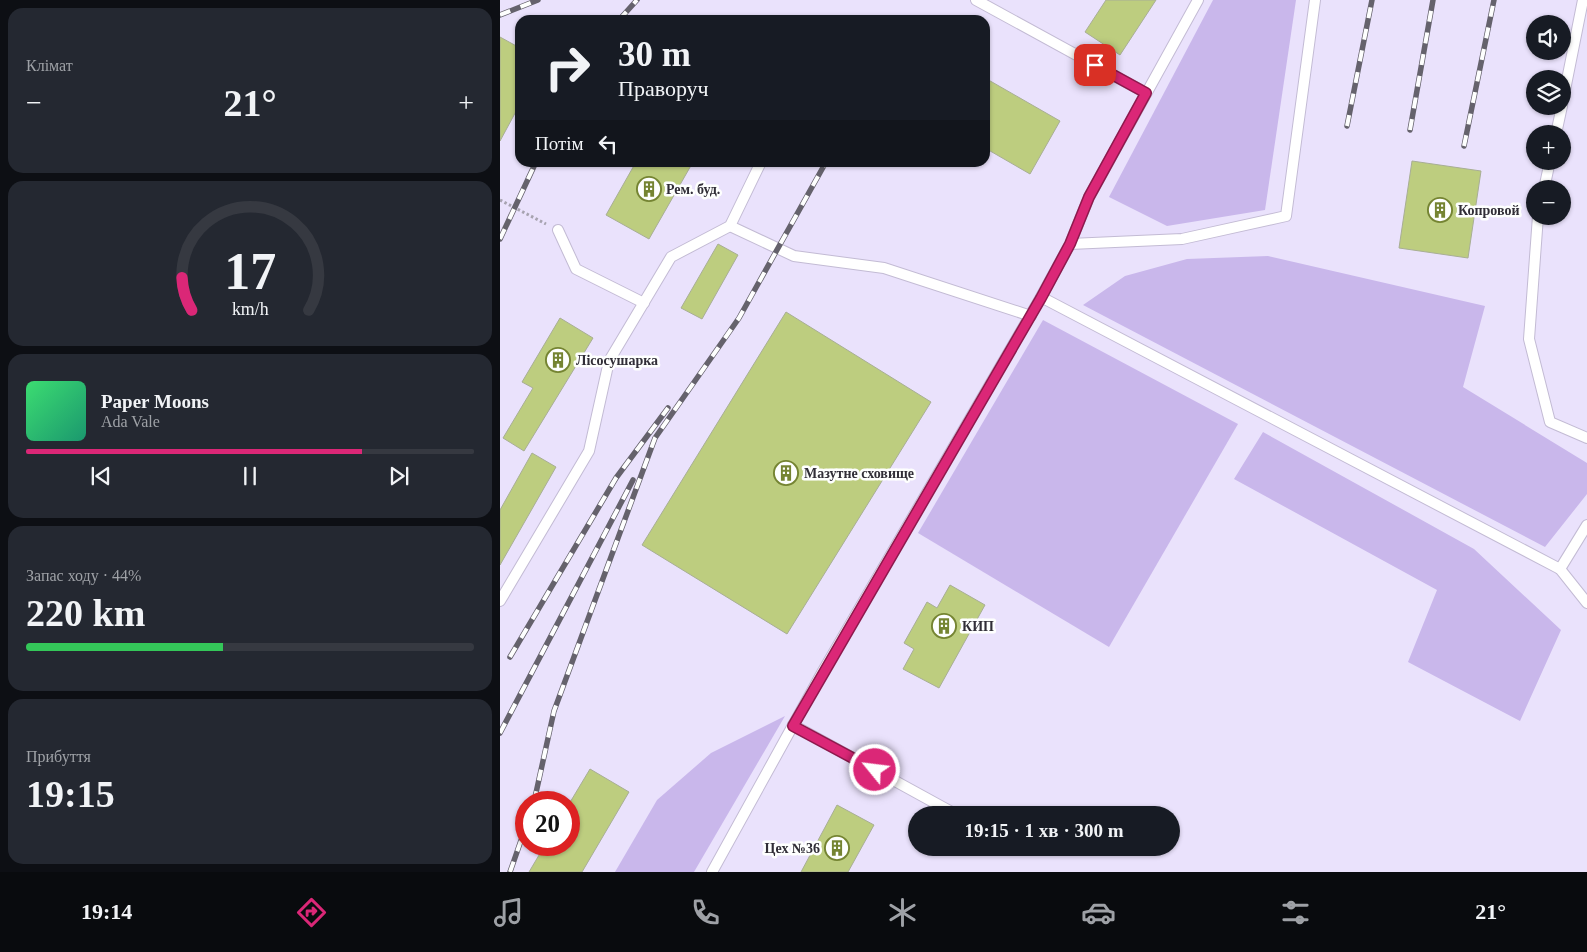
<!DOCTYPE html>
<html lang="uk">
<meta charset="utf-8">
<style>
body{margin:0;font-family:"Times New Roman",serif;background:#242831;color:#f1f3f6;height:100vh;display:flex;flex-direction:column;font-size:19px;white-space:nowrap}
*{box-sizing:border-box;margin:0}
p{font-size:16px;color:#9ea1a6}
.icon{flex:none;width:28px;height:28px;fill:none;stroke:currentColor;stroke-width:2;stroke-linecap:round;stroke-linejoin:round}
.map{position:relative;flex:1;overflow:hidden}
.drawer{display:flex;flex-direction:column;gap:8px;padding:8px;background:#0d0f14;width:500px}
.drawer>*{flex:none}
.hud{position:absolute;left:15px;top:15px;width:475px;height:152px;border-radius:15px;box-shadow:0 1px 4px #0004;background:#171b24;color:#f1f3f6;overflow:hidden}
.fabs{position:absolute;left:1026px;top:15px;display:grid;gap:10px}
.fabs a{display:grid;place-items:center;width:45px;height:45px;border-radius:50%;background:#171b24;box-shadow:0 1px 4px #0004;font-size:25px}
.speed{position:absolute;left:15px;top:791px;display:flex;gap:10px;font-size:25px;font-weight:700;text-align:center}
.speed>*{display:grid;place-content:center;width:65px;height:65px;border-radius:50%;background:#171b24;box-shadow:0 1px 4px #0004;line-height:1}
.speed .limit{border:8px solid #d22;background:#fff;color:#111}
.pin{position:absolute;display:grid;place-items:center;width:42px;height:42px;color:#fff;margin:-21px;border-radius:10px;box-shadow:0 2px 8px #0006}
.me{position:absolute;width:55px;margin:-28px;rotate:299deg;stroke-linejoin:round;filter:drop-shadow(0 0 4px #0008)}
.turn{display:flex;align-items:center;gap:18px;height:105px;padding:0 20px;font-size:22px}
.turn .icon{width:65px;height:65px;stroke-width:2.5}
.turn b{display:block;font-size:35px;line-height:42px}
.then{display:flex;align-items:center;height:48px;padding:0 20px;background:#0003;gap:10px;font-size:19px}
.big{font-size:38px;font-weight:700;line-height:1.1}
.drawer .widget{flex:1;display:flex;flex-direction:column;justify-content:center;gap:8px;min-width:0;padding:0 18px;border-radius:15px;background:#242831}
.drawer .dial{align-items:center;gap:0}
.dial svg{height:130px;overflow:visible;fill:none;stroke:#363941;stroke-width:7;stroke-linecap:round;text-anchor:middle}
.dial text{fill:#f1f3f6;stroke:none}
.song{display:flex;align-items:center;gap:15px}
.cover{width:60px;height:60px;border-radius:8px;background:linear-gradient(135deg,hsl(140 70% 55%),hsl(160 70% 35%))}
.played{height:5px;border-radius:2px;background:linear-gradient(90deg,#db2777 75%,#363941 75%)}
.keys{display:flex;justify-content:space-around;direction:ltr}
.heat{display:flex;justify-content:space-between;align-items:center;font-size:28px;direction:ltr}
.charge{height:8px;border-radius:4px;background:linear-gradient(90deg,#34c759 44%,#363941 0)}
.trip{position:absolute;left:408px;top:806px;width:272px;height:50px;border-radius:25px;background:#171b24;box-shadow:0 1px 4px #0004;font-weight:700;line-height:50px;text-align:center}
.tabs{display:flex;height:80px;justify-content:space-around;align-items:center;background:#090b0e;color:#9ea1a6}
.tabs .icon{width:35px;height:35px}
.tabs .on{color:#db2777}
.tabs b{font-size:22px;color:#f1f3f6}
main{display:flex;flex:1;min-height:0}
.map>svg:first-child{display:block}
</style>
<main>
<section class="drawer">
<div class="widget"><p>Клімат</p>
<div class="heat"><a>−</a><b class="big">21°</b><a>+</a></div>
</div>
<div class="widget dial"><svg viewBox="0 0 100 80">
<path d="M14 69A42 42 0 1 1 86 69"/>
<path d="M14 69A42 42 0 0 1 8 49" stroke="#db2777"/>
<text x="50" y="56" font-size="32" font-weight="700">17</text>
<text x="50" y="72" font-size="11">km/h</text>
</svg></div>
<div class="widget">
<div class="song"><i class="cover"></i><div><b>Paper Moons</b><p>Ada Vale</p></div></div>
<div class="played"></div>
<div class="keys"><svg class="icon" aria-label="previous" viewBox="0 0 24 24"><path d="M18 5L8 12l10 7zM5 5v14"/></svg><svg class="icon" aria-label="pause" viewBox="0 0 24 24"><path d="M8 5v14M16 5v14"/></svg><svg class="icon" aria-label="next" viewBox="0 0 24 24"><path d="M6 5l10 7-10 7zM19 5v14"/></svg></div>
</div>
<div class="widget"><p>Запас ходу · 44%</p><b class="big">220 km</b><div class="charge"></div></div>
<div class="widget"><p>Прибуття</p><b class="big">19:15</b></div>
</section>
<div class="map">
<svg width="1087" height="872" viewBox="0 0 1087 872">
<rect width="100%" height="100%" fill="#f3eefe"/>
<path fill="#eae2fc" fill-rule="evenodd" d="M0 0H1087V872H0ZM20 20H485V162H20ZM1035 24H1062V51H1035ZM1035 79H1062V106H1035ZM1035 134H1062V161H1035ZM1035 189H1062V216H1035ZM26 802H69V845H26ZM416 815H671V848H416Z"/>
<g fill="#c9b7eb">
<path d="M713 0H796L765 210 667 226 609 197Z"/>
<path d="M768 256 985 306 963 387 1087 463V494L1045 547 583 305 625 276 687 259Z"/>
<path d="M543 320 738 424 609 647 418 533Z"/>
<path d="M763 432 974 549 1061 630 1020 721 908 662 937 590 734 479Z"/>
<path d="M285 716 194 872H115L157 800 211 753Z"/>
</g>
<g fill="#bdcd7f" stroke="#a8ae95">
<path d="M606 0H656L620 55 585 32Z"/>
<path d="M0 37 20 48V104L0 141Z"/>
<path d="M485 78 560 121 530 174 485 148Z"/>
<path d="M912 161 981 171 968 258 899 248Z"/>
<path d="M136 162H193L149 239 106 215Z"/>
<path d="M218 244 238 255 202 319 181 308Z"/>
<path d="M286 312 431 402 287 634 142 545Z"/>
<path d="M60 318 93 338 24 451 3 438 33 388 22 382Z"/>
<path d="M32 453 56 467 0 565V510Z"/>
<path d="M450 585 485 605 439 688 403 669 414 649 404 643 427 602 437 608Z"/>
<path d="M90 769 129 792 82 872H29L45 845H69V804Z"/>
<path d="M337 805 374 825 348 872H301Z"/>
</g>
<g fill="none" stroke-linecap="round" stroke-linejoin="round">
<defs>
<g id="lane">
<path d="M476 0 646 93"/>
<path d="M1062 105 1083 0"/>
<path d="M1056 134 1062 106"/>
<path d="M1044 189 1050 161"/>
<path d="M1038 216 1029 339 1050 422 1087 438"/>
<path d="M230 226 294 256 384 268 531 316"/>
<path d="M58 230 76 269 144 303"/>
<path d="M570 244 682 239 786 216 815 0"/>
<path d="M541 297 1060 569 1087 603"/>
<path d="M1060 569 1087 525"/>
<path d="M0 601 89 451 109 361 171 257 230 226 261 162"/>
<path d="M293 725 457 815"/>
<path d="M212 872 323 671 541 297 570 244 589 197 698 0"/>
</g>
</defs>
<use href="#lane" stroke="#c3bbd4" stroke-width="12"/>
<path stroke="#a7a3b0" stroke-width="3" stroke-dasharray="2.5 2.5" stroke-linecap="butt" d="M0 200 46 224"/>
<use href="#lane" stroke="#fff" stroke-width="10"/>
<defs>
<g id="rail">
<path d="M0 15 38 0"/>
<path d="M119 20 137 0"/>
<path d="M847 126 872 0"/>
<path d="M910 130 933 0"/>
<path d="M964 146 994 0"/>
<path d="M0 239 36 162"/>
<path d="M10 657 116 478 168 408"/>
<path d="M0 733 133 480"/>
<path d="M34 802 54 711 155 438 239 318 326 162"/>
<path d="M10 872 26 826"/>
</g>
</defs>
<use href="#rail" stroke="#65626c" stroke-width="5.5"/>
<use href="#rail" stroke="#fefffe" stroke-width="4" stroke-dasharray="11" stroke-linecap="butt"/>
</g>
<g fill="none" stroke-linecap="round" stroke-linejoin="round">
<defs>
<path id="route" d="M375 770 293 726 541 298 570 244 589 197 646 93 595 65"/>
</defs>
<use href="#route" stroke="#8e194d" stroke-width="12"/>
<use href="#route" stroke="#db2777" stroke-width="9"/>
</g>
<defs>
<symbol id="building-ring" viewBox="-11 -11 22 22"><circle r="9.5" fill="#fefffe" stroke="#758432" stroke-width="1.5"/><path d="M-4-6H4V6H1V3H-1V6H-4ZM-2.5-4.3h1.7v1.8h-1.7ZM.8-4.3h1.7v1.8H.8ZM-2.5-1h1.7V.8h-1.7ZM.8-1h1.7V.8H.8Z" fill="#758432"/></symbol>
</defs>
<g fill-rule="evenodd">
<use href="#building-ring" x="135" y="175" width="28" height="28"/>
<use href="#building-ring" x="926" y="196" width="28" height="28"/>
<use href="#building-ring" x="44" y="346" width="28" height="28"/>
<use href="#building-ring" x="272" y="459" width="28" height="28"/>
<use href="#building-ring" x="430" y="612" width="28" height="28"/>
<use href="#building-ring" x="323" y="834" width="28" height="28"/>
</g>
<g text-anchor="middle" stroke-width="5" stroke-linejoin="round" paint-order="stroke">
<g font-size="14" font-weight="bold" fill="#312e37" stroke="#fefffe" text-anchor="start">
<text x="166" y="194">Рем. буд.</text>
<text x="958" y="215">Копровой</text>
<text x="76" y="365">Лісосушарка</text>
<text x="304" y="478">Мазутне сховище</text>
<text x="462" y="631">КИП</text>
<text x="320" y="853" text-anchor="end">Цех №36</text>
</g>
</g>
</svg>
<div class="fabs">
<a><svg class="icon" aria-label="sound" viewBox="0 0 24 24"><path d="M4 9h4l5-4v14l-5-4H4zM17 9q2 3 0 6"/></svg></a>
<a><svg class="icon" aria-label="layers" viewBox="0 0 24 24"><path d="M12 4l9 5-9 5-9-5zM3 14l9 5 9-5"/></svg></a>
<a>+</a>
<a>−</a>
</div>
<div class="speed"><div class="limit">20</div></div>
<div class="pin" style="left:595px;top:65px;background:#d93025"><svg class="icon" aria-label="arrive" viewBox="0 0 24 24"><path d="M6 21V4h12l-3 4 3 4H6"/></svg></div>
<svg class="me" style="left:375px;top:770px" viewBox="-20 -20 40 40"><circle r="17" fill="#db2777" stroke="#fff" stroke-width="3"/><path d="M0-11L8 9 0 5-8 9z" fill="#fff"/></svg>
<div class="trip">19:15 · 1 хв · 300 m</div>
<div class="hud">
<div class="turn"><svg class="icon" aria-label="right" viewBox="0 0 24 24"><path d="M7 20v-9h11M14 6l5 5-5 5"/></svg><div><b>30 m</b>Праворуч</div></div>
<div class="then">Потім<svg class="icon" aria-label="left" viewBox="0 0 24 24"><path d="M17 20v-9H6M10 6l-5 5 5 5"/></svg></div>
</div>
</div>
</main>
<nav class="tabs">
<b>19:14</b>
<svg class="icon on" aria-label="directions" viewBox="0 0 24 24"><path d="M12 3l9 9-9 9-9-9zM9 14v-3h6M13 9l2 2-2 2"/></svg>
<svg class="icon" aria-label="music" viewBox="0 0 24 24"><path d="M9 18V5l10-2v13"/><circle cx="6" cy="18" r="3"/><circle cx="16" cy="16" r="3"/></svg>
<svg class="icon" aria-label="phone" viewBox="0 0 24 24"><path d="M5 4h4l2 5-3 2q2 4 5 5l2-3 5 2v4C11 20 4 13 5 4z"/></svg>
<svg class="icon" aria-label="climate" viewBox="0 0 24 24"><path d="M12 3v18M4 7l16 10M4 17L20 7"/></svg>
<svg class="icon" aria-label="car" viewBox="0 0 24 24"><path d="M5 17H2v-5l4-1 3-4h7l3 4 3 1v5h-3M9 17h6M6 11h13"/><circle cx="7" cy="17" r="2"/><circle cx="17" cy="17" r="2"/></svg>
<svg class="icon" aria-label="filters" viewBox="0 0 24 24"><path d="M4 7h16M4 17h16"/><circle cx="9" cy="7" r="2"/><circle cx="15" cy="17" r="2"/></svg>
<b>21°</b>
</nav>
